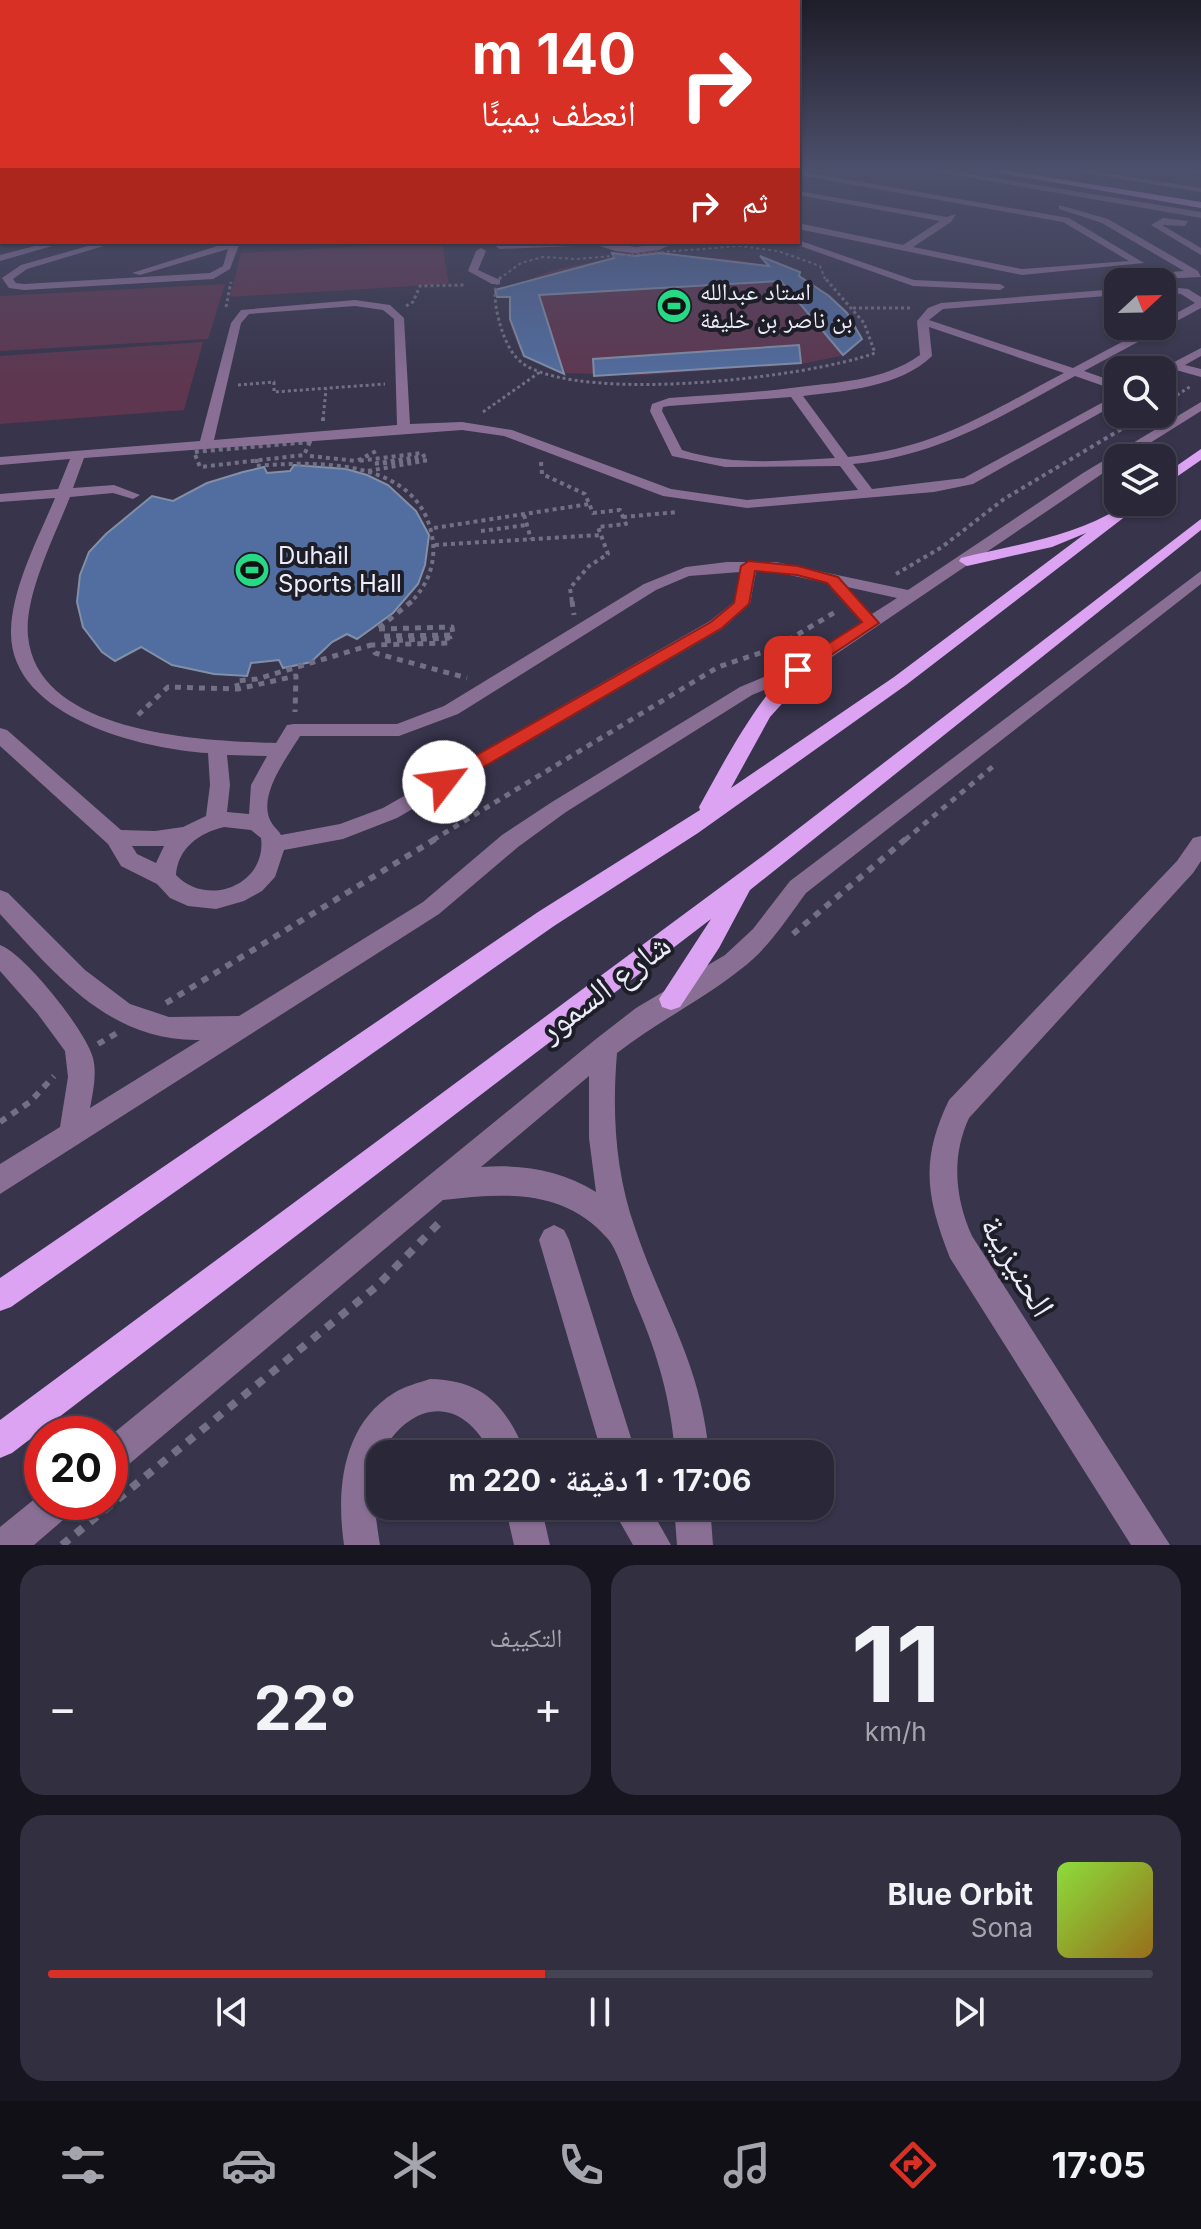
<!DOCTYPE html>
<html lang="ar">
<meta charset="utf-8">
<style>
body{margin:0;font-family:Inter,"Noto Naskh Arabic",sans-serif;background:#312f40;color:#f1f3f6;direction:rtl;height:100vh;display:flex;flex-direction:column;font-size:30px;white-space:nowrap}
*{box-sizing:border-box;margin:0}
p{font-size:26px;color:#a5a5ae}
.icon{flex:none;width:44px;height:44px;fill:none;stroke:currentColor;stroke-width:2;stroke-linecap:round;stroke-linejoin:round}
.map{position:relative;height:1545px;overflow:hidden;direction:ltr}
.details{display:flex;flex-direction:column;gap:20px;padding:20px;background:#17151f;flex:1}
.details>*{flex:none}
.hud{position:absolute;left:0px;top:0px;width:800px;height:244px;box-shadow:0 2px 6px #0004,0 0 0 2px #454453;direction:rtl;background:#d93025;color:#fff;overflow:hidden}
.needle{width:52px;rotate:68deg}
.tools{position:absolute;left:1104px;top:268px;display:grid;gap:16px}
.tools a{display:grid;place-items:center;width:72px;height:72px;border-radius:16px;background:#292738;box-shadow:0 2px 6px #0004,0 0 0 2px #454453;font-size:40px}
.speed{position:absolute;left:24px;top:1416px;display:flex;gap:16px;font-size:40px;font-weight:700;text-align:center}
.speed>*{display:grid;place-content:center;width:104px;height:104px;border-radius:50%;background:#292738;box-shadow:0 2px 6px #0004,0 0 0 2px #454453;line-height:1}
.speed .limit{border:12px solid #d22;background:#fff;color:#111}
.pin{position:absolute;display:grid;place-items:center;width:68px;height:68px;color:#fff;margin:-34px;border-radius:16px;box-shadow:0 4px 12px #0006}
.me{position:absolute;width:88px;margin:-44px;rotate:60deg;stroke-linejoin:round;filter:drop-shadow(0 0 6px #0008)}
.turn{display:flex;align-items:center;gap:28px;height:168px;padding:0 32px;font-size:36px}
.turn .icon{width:104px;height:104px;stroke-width:2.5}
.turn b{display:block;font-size:56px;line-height:68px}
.then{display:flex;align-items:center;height:76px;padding:0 32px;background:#0003;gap:16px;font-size:30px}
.big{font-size:60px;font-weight:700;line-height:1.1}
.details .tile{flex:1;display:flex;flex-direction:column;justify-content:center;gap:12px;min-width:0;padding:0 28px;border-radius:24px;background:#312f40}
.details .dial{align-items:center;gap:0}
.dial b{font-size:104px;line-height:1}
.song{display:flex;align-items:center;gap:24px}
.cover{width:96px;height:96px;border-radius:12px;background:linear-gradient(135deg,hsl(90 70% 55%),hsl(40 70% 35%))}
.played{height:8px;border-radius:4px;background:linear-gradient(90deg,#d93025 45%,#454453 45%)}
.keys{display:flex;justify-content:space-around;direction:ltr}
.heat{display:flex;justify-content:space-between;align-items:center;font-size:44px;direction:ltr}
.details .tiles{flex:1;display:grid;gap:20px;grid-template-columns:1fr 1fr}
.tile:last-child{grid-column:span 2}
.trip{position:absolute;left:366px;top:1440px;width:468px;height:80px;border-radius:24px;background:#292738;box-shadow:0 2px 6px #0004,0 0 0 2px #454453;font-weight:700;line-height:80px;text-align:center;direction:rtl}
.tab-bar{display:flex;height:128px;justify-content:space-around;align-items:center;background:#101016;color:#a5a5ae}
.tab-bar .icon{width:56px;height:56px}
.tab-bar .current{color:#d93025}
.tab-bar b{font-size:36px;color:#f1f3f6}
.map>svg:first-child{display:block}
</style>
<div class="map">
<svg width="1201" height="1545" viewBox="0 0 1201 1545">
<rect width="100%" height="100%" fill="#37344b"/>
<g fill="#5e364f">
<path d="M442 242 449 284 230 297 241 253Z"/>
<path d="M658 250 662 256C744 257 817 261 862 339L840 356 806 363 644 375 560 373 523 356C516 341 503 313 511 296 522 271 589 263 614 259L612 253Z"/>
<path d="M225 284 208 339 0 351V296Z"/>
<path d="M203 342 184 410 0 424V356Z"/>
</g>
<g fill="#526d9f" stroke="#828fa7" stroke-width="2">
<path d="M612 253 635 256 660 253 769 266 760 256 800 272 799 276 829 296 847 313 862 339 843 355 781 281 539 295 564 374 524 356 510 319V297H497L495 290 614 258Z"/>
<path d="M799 345 801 363 594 376 593 359Z"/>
<path d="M294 465 346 469 367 475 388 485 416 511 429 535 425 565 418 584 393 613 357 639 347 634 332 642 311 662 283 668 279 660 251 663 247 676 214 674 172 665 141 647 115 661 102 652 83 627 77 602 80 575 89 552 106 534 152 496 173 501 207 483 243 472 264 467 267 473 290 471Z"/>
</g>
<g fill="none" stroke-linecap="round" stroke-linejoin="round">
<path stroke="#727084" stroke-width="2" stroke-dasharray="3 3" stroke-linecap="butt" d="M499 279 521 263 543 257 576 259 739 246 778 251 820 266 825 279"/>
<g stroke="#727084" stroke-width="3" stroke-dasharray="3 3" stroke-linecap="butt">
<path d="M501 277C491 288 496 310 500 324 504 338 511 356 525 365 587 403 806 378 875 353L864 323 824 277"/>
<path d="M406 306 413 302 420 286 466 285"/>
<path d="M226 307 231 282"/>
<path d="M853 308H911"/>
<path d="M238 385 274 382V392L385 384"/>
<path d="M1162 405 1191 386"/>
<path d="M483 412 540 372"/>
<path d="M323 420 326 389"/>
<path d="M1137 420 1147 414"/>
</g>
<g stroke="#727084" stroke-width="4" stroke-dasharray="4 4" stroke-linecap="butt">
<path d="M323 421V418"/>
<path d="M310 442 304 455 200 467 194 452Z"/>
<path d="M310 456 357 461"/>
<path d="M257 459 256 466C316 461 418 458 432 536 437 562 428 585 410 603"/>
<path d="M541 462 542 474 585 494 593 513 620 510 626 524 598 527 608 554 589 566 570 588 572 603"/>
<path d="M368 471 429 460 373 464 424 456 422 453 357 461 378 450"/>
<path d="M524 515 531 539"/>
<path d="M623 517 678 512"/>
<path d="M434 528 589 504"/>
<path d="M481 531 527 525"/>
<path d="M435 545 601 535"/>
<path d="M896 574 942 547 1004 499 1140 418"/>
</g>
<g stroke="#727084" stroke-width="5" stroke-dasharray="6 6" stroke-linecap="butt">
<path d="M572 601 574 615"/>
<path d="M379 628 412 601"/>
<path d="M379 629 452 627 453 635 384 636V641L450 638 449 643 371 645 375 653 467 678"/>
<path d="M238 689 236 681 257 679 371 645"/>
<path d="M138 715 168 687 238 689 296 676 295 712"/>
<path d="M433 840 718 667 775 648 837 611"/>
<path d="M905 840 997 763"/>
</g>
<g stroke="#727084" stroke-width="6" stroke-dasharray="7 7" stroke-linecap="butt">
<path d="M793 934 907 838"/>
<path d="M166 1003 437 838"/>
<path d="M98 1044 117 1033"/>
<path d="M0 1122 30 1102 54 1076"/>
</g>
<path stroke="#727084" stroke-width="8" stroke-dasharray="9 9" stroke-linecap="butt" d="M62 1545 377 1286 441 1221"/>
<g fill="#8a6f95" fill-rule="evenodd">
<path d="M915 168H935L1201 212V218Z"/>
<path d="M1055 168H1076L1201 188V192Z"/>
<path d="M1173 168 1201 170V174L1177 170Z"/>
<path d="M798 171 1069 218 1144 263 1022 275 798 229V223L903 245 940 221 798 195V191L946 217 956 214 951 222 913 247 1022 269 1129 261 1063 222 798 175Z"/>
<path d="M1059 205 1108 219 1198 271 1201 277 1116 281 1119 276 1184 271 1102 223 1059 209Z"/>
<path d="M1163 218 1188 221 1185 226 1162 225 1201 248V255L1151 225Z"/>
<rect x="0" y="236" width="2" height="6"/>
<path d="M798 240 914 280 1000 284 1005 287 1000 290 913 286 789 242Z"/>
<path d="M50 242H66L0 261V255Z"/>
<path d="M102 242H117L27 269 13 279 16 283 24 284 210 273 223 266 228 249 140 275 132 273 230 242H240L230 269 213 279 24 290 9 288 2 278 21 265Z"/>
<path d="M531 242H606L635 247 677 242 659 250 635 253 615 251 597 245 500 249 495 246Z"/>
<path d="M481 248 486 251 478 270 500 280V284H492L468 271 476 251Z"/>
<path d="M1162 286 1188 289 1201 297V308L1084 371 1118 383V391L1075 376C1001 416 940 456 853 464L872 489 964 478 1118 394V403L973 484 934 492 747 508 663 496 504 436 462 430 84 458 73 488 114 485 140 495 133 499 113 493 70 497C55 535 24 596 28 636 37 735 205 741 276 743L287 725 294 724H397L444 706 644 584 686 567 727 562H776L908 590 1083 473 1201 402V411L1126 458H1118V463L814 669 752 695 566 812 518 847 439 914 0 1194V1164L60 1127 68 1077 65 1051 37 1013 0 971V945C25 954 86 1031 93 1058 97 1074 93 1092 90 1108L200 1040C110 1042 56 975 0 914V890L8 893 85 970 130 1004 169 1017 239 1016 423 902 502 835 552 802 740 687 802 661 861 622 826 583 776 572H756L750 604 722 629 397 818 343 839 284 850 275 877 262 891 244 901 216 909 188 906 170 898 157 884 121 866 108 844 0 746V728L7 730 121 830 155 831 183 827 206 816 210 785 208 753C143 749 9 717 11 631 12 587 38 539 55 498L0 502V494L58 489 70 459 0 465V457L200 441 231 323 241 310 355 300 390 305 404 318 410 424 462 422 512 430 671 489 747 500 858 490 840 466 725 467 672 456 650 411 652 404 669 398C710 395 752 393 791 388 836 382 882 382 920 355L917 321 928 308 941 303 1118 289V295L943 309 929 320 1073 368 1152 326H1162V321L1195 303 1181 294 1162 292ZM355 306 383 310 394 319 397 425 214 440 241 323 249 314ZM929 327 1064 373C987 413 937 448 848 457L803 396C845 391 900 387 932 356ZM791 397 835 458C785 461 731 466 682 450L662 411 663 407 669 406ZM740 572 734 602 710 621 383 808 340 824 281 835C279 831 276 829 273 825 254 799 287 758 300 736H399L458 714 656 590 689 576ZM847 587 897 598 872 614ZM227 755 267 756 251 785 249 814 227 812 230 785ZM224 827 251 830 261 838C267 885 207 908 176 875 178 848 199 833 224 827ZM132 846H164L156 863 137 854Z"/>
<path d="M1201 348V356L1185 365 1201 369V377L1176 370 1162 377V370H1159Z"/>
<path d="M1201 571V584L806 893C786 920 768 949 741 969 702 1000 657 1022 617 1053 612 1112 615 1171 635 1228 663 1311 701 1363 709 1454H675C671 1401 658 1355 637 1306 629 1289 619 1252 608 1239 564 1188 503 1193 443 1200L122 1470 110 1475V1436L596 1039 636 1008 725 955 753 929 790 881ZM589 1076V1138L596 1192C561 1170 522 1164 481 1167Z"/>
<path d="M1201 836V861L1193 873 969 1118C951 1157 955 1198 972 1236L1170 1545H1131L950 1258C926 1197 920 1160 949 1100L1177 861 1193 838Z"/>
<path d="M554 1225 564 1230 569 1240 636 1454H602L539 1240 544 1230Z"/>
<path d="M430 1379C484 1380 506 1406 526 1454H491C462 1394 411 1400 381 1454 369 1475 376 1521 380 1545H344C336 1490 342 1425 394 1393 405 1386 418 1383 430 1379Z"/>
<path d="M42 1493V1502H75L70 1514 34 1545H0V1527Z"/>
<path d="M505 1506H541L550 1545H514Z"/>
<path d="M611 1506H649L671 1545H633Z"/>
<path d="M674 1506H710L713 1545H677Z"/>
</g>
<g fill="#dba3f2" fill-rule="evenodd">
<path d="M972 168H992L1201 202V208Z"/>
<path d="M1201 449V460L1162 487V476Z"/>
<path d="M1128 502H1144L906 685 698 833 554 926 11 1307 0 1311V1278L538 912 700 810 699 807C715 779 779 652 814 661L817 665 770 717 731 788 894 677 1086 533 1052 547 967 566 959 561 961 558C1017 544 1082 536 1128 502Z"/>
<path d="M1201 519V530L750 890 719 948 680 1007 671 1010 662 1007 659 999 711 919 12 1453 0 1458V1420L764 855Z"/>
</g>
</g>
<linearGradient id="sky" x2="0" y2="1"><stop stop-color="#1e1d29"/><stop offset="0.44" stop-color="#4d506c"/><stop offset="1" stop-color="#4d506c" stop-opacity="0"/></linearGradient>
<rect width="1201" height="385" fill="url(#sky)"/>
<path fill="#d93025" stroke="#8d1f18" stroke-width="2" d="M749 561 798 566 838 577 879 623 804 673H793V666L862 622 827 583 797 575 755 571 749 604 722 628 451 786H438V777L711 622 734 603 741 566Z"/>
<defs>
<symbol id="stadium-disc" viewBox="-11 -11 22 22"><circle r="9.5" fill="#27d885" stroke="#1e1e28"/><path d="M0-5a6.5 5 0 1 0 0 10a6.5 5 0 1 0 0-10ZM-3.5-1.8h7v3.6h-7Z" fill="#111"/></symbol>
</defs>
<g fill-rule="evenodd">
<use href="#stadium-disc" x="654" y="286" width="40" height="40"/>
<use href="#stadium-disc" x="232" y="550" width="40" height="40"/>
</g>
<g text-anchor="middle" stroke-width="8" stroke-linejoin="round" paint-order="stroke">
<g font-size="24" fill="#edecfa" stroke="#1e1e28" text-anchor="start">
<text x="700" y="300">استاد عبدالله<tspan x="700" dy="28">بن ناصر بن خليفة</tspan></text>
<text x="278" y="564">Duhail<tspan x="278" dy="28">Sports Hall</tspan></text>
</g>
<g font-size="34" fill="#edecfa" stroke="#1e1e28">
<text transform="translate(604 987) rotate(-37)" y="12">شارع السمور</text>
<text transform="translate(1018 1266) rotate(59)" y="12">الحنيزيبة</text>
</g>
</g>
</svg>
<div class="tools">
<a><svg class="needle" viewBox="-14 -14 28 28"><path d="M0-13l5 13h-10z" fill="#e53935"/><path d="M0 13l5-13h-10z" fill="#a5a5ae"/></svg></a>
<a><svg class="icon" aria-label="search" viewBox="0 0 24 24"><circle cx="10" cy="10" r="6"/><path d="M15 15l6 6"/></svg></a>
<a><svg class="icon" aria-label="layers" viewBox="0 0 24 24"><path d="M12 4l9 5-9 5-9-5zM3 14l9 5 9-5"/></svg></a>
</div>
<div class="speed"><div class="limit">20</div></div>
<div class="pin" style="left:798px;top:670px;background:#d93025"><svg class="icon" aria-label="arrive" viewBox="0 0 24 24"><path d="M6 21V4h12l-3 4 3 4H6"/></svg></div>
<svg class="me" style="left:444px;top:782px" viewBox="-20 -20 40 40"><circle r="19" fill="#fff"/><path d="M0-13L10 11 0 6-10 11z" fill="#d93025"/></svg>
<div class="trip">17:06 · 1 دقيقة · 220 m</div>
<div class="hud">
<div class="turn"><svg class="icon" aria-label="right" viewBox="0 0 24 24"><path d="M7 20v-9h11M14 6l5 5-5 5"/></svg><div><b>140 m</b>انعطف يمينًا</div></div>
<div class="then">ثم<svg class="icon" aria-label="right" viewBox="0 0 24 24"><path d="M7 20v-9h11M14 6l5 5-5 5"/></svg></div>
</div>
</div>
<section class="details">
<div class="tiles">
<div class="tile dial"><b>11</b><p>km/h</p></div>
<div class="tile"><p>التكييف</p>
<div class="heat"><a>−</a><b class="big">22°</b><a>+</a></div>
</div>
<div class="tile">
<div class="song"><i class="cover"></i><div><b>Blue Orbit</b><p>Sona</p></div></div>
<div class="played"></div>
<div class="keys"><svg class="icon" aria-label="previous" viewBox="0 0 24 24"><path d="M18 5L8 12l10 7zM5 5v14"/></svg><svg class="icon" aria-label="pause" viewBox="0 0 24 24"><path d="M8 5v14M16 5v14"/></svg><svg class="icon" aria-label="next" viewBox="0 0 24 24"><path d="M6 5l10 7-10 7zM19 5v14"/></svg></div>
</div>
</div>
</section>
<nav class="tab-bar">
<b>17:05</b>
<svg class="icon current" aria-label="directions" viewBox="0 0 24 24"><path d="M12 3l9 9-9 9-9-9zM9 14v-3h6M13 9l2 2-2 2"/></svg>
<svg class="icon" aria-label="music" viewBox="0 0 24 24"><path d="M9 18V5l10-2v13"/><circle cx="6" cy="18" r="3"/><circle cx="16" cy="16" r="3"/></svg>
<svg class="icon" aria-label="phone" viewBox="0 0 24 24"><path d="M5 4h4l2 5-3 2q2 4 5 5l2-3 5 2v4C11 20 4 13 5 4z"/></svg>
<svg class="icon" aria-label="climate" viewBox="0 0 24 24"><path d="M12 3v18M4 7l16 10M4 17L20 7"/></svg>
<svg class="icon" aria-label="car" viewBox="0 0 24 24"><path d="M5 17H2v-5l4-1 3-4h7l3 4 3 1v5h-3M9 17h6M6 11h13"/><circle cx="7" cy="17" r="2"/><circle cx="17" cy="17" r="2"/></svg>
<svg class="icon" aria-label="filters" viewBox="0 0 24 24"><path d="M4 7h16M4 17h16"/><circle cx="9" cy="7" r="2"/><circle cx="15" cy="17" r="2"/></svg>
</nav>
